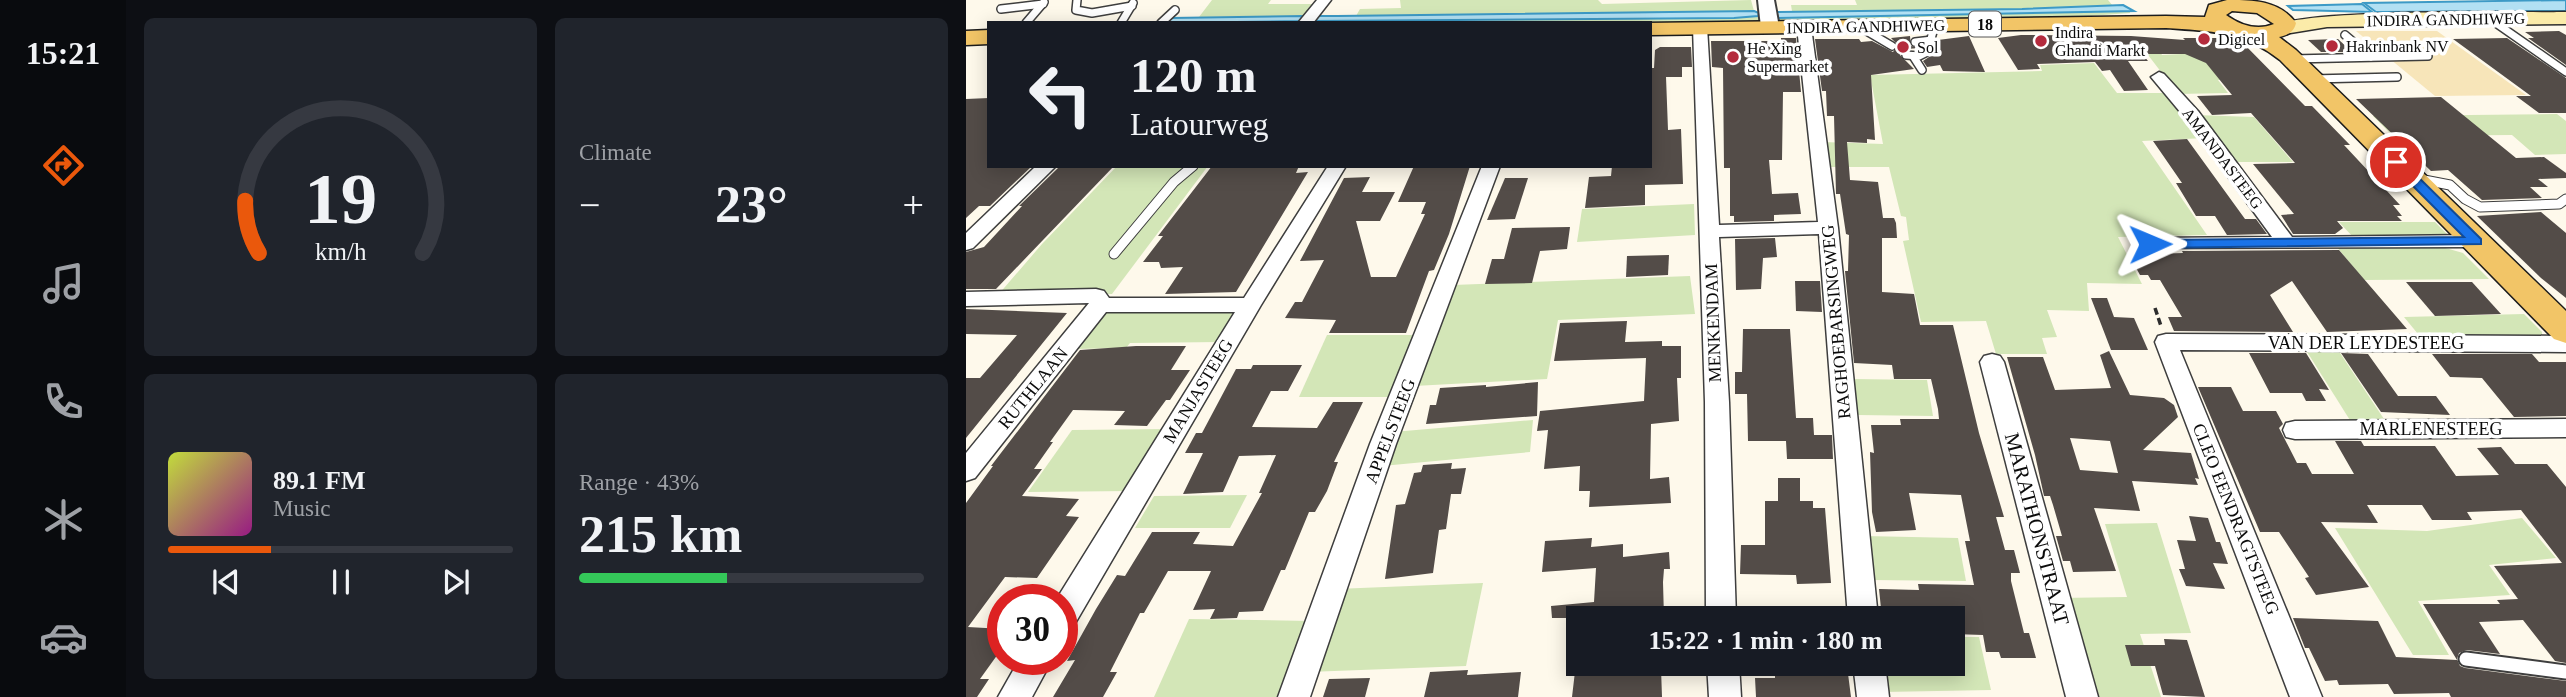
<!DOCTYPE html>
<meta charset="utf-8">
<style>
body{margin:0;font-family:"Times New Roman",serif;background:#20242c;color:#f1f3f6;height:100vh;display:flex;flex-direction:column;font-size:26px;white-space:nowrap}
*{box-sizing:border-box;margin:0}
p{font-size:23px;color:#9ea1a6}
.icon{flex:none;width:38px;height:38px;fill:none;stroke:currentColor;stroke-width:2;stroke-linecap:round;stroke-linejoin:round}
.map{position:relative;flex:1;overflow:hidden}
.panel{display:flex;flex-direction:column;gap:18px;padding:18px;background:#0d0f14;width:840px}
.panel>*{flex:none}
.top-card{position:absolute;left:21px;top:21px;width:665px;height:147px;border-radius:0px;box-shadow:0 4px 18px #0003;background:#171b24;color:#f1f3f6;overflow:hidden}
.speed{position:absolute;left:21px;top:584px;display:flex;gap:14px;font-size:35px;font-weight:700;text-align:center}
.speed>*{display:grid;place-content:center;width:91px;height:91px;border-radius:50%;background:#171b24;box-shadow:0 4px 18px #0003;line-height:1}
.speed .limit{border:10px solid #d22;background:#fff;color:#111}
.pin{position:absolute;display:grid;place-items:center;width:60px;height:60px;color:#fff;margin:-30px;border:4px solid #fff;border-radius:50%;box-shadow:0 2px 7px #0007}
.me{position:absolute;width:77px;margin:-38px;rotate:89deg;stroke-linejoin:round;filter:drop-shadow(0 0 5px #0008)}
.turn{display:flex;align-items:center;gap:24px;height:147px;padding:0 28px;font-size:32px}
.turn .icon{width:91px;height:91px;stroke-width:2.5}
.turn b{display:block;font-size:49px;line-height:60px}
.big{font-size:52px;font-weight:600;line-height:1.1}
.panel .tile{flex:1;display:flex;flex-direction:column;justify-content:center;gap:10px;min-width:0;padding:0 24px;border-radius:10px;background:#20242c}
.panel .dial{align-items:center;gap:0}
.dial svg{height:182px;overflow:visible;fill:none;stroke:#363941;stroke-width:7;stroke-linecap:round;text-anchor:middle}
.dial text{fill:#f1f3f6;stroke:none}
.song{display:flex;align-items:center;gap:21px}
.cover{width:84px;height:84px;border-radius:10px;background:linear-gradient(135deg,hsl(70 70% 55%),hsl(310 70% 35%))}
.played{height:7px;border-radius:4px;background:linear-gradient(90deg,#ea580c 30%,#363941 30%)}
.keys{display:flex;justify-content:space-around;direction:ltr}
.heat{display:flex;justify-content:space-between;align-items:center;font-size:38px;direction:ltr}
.charge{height:10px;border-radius:5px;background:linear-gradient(90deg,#34c759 43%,#363941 0)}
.panel .tiles{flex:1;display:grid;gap:18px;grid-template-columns:repeat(2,1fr)}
.trip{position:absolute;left:600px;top:606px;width:399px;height:70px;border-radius:0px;background:#171b24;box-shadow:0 4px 18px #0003;font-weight:600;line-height:70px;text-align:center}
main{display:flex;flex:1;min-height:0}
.dock{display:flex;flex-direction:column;width:126px;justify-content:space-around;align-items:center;background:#090b0e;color:#9ea1a6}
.dock .icon{width:49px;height:49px}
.dock .active{color:#ea580c}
.dock b{font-size:32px;color:#f1f3f6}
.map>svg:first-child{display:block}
</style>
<main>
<nav class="dock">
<b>15:21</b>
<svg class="icon active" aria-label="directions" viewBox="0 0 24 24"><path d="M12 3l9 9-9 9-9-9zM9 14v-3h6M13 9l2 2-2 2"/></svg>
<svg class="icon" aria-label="music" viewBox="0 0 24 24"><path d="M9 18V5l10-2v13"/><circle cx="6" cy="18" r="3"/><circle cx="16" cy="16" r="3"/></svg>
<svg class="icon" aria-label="phone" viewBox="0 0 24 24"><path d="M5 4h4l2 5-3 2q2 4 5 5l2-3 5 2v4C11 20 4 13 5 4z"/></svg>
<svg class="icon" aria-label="climate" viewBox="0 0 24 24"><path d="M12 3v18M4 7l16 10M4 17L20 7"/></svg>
<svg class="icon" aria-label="car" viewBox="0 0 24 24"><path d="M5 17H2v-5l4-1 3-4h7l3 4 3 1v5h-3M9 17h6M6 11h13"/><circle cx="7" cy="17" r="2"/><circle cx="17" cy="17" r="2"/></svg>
</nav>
<section class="panel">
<div class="tiles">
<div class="tile dial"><svg viewBox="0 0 100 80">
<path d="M14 69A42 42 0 1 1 86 69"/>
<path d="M14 69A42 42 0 0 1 8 46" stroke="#ea580c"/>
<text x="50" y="56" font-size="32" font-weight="700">19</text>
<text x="50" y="72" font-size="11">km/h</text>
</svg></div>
<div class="tile"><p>Climate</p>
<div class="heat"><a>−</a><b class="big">23°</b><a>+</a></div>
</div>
<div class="tile">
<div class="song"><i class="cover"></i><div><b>89.1 FM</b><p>Music</p></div></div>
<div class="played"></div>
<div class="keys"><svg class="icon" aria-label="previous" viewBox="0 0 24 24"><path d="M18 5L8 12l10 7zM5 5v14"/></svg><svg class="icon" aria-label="pause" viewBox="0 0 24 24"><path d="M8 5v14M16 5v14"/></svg><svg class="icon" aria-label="next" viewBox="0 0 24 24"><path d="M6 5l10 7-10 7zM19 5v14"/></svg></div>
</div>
<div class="tile"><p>Range · 43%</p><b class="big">215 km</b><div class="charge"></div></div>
</div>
</section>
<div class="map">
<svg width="1600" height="697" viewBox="0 0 1600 697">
<rect width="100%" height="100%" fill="#fef9eb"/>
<g fill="#d3e6b7">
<path d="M246 0H305L302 4H346L337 16 233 17Z"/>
<path d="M434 0H632L636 4 785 0 788 11 390 16 394 9 435 8Z"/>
<path d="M889 0H1142L1147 6 984 11H826L825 5H891Z"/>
<path d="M1164 11V13L1083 19 809 20 810 18Z"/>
<path d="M794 16 795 20 791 22 346 23Z"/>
<path d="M1169 38H1186L1196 55 1255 52 1280 79 1252 80 1262 93 1212 94Z"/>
<path d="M1128 63 1151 93H1199L1239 138 1176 141 1241 235 1152 237 1176 284 1121 283 1123 311 1081 310 1091 337 1076 338 1081 354H1030L1020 321 955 322 937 241 943 240 940 217 935 216 923 167H860L857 142 917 144 904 75 1076 71 1074 65Z"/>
<path d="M1591 114 1600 121V154L1569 155 1546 135 1427 136 1407 116Z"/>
<path d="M1230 115 1288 117 1327 162H1264Z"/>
<path d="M151 166H242L146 294 86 295 26 302 76 244Z"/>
<path d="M728 204 729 235 611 242 616 209Z"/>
<path d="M1373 222H1469L1482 235 1480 238H1388Z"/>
<path d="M1370 246 1476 247 1497 253 1523 279 1398 280Z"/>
<path d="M724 276 729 314 592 320 581 379 448 386 487 285Z"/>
<path d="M148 310H272L255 342 164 343 160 348 109 349 139 313Z"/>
<path d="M1558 314 1576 332V337L1457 340 1438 317Z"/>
<path d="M361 335H454L428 397H333Z"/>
<path d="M1338 347H1370L1422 425H1387Z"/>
<path d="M888 379 961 380 967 416 891 415Z"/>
<path d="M567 420 564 452 416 466 427 432Z"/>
<path d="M203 429 165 491 62 492 106 430Z"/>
<path d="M281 495 264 528H169L188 496Z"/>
<path d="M1556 518 1590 558 1523 565 1544 595 1452 601 1483 655H1447L1369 528 1461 531Z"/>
<path d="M1191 523 1225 633 1174 634 1195 697H1122L1093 598 1161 597 1139 524Z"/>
<path d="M899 536 992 538 1000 581 904 580Z"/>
<path d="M517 583 500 666 342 672 370 589Z"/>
<path d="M223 619 344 621 318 697H188Z"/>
<path d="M987 637H1013L1025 690 917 692 913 663H987Z"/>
</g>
<path fill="#f7e5b9" d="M1390 31H1471L1560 95 1469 96Z"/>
<g fill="#b2e0f3" stroke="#3d9ac6" stroke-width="2">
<path d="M1600 0V11H1585L1410 12 1398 3Z"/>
<path d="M1396 4 1406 12 1327 10 1322 6Z"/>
<path d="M1157 5 1168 11 810 18 809 12 1056 9Z"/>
<path d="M788 11 793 13 792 16 768 18 348 21 353 16H371Z"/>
<path d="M337 16 333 21 199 23 205 18Z"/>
</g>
<g fill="#534c48" fill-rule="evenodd">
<path d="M1593 31 1600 35V65L1562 38H1568L1559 32Z"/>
<path d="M1055 35 1165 36 1219 40 1217 38H1260L1275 41 1339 106H1346L1384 145H1378L1434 205H1427L1436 216H1431L1436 221H1371L1377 228 1369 234H1327L1315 215 1328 214 1287 164 1329 163 1285 113 1246 115 1231 96 1266 95 1240 63 1219 54H1176L1182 61H1162L1182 90 1158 91 1144 70 1136 71 1129 62 1071 64 1074 69 1052 70 1032 38Z"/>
<path d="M944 36 945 46 956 48 938 49 934 55 948 69 905 75 909 140 901 139V143L881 142 884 180 912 182 917 218H928L930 223 931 238H916V292L948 294 954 325H987L1013 433 1038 517H1030L1039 550H1048L1054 573H1045V581L1058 633H1063L1070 658H1035L1033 652H1020L1017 635 987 634V618H916L913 589 953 590 952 584 1008 585 999 541H1004L995 495 943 493 950 530 910 532 906 512 904 452 908 453 905 425H935L934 419H973L972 409 965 379H928L926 365 888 363 879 271H882L883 235 880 234 874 194H870L868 116H861L860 91H856L849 39H893L895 42 906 41 927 52 932 45 925 38Z"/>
<path d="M1003 36 1019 72 977 71 974 65 961 67 957 61 966 55 972 40Z"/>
<path d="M815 38H830L835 92H817L816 160H803L806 194 832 193 835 214 808 215V221L768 222V216H764V168H758L757 68 746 67 745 41H815Z"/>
<path d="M1541 38 1600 78V113H1573L1550 96H1565L1487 39Z"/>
<path d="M1372 39 1386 52H1355L1342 40Z"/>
<path d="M694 47H725L726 67H716V77H700L702 130 715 129 717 184 679 185V205L619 208 623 177 645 176 646 166H684V68H688L689 50Z"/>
<path d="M1475 97 1550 158 1578 157 1600 173V178L1572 179 1582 187H1564L1576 198 1516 200 1482 170 1465 171 1390 99Z"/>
<path d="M23 98V166L65 167 24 206H13L0 218V99Z"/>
<path d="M1221 139 1279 219H1290L1301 234 1261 235 1249 216H1230L1210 183H1216L1187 141Z"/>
<path d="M148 166 30 289H0V252L18 247 56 206H53L92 168Z"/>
<path d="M246 166H333L330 173 342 172 270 292 199 294 217 267 195 268 193 262H177L197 236H192Z"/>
<path d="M448 166H504L483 234 468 270 463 271 440 333H363L370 320 319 318 329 302H336L358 260 334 261 378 178 404 177 396 192H429L414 221H390L405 277H430L459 214H455L460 202H432Z"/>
<path d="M539 178H562L549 219 521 220Z"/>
<path d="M1575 212 1600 233V298L1575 278 1511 216Z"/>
<path d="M604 227 601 249 574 251 566 283 519 284 526 259H538L546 228Z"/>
<path d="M809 238 811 257 797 258 795 289 770 290 769 239Z"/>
<path d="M1373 250 1441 329 1361 332 1326 281 1304 295 1327 332 1208 331 1202 317H1216L1194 280H1185L1182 275H1174L1163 255 1217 253 1216 251Z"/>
<path d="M703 255 702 275 660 277 661 256Z"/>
<path d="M829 281H854L856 312 830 311Z"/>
<path d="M1440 282H1506L1535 314 1469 316Z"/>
<path d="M1125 298H1141L1148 317 1168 318 1182 350H1145Z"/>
<path d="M0 309 101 313 0 438V378H14L51 335 0 334Z"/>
<path d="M661 321 659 342 696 341V346H715V378H711L713 421 685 424 684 479 703 477 705 503 623 507 624 491H613L614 466 578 469 582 430 571 431 574 411 678 401 680 358 588 361 594 323Z"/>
<path d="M777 329H824L830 418H847L848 435H866L867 459H821L820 441H782L781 394H769V372H776Z"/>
<path d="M170 346H220L205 370H224L204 400H200L181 426 148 425 159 411 107 410 84 442H87L68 469H76L56 496 113 499 100 516 113 517 71 578 39 577 2 627 37 629V647L14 679H23L11 697H0V503L27 466H25L114 350Z"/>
<path d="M1143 351 1164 395 1198 398 1208 405 1212 417 1177 450 1225 453 1233 479 1229 478 1232 485 1166 481 1174 511 1128 508 1150 571 1107 572 1104 561H1097L1090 536H1096L1087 505 1084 496H1078L1069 455 1041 357H1077L1089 390 1145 388 1134 355ZM1104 438 1144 441 1152 473 1114 470Z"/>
<path d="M1283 353H1340L1363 390 1353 389 1360 401H1340L1336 393H1304Z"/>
<path d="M1375 353 1402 354 1432 396H1470L1484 415 1415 412Z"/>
<path d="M1466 354H1566L1573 362H1600V416L1548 417 1516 378 1484 377Z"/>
<path d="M287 365H336L322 391H305L286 427 351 428 367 402H397L368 462H372L361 491 349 512H343L319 570H315L297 611 273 612 271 618 244 619 249 609 227 610 245 571H202L178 613H174L144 672H151L137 697H87L109 660 101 661 130 609 151 575 159 576 186 532H234L227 544 267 546 296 493H293L310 455 273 456 257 492 217 494 237 453H219L230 433H236L270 369H285Z"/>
<path d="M572 382 571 416 460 424 464 405H470L474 388 520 385V387Z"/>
<path d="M1232 387H1265L1277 411H1310L1317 424 1313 428 1331 463H1340L1346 474H1388L1369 441H1395L1398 446H1469L1490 476 1533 475 1511 448 1535 447 1549 464H1581L1600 487V663L1589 661 1557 620 1513 622 1534 654 1501 650 1493 653 1491 659 1494 666 1499 668 1600 681V697H1485L1483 693 1428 694 1422 684 1373 685 1371 680 1359 681 1343 648H1339L1327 618 1412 621 1430 657 1491 660 1457 604H1534L1531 600 1552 599 1528 566 1596 563 1555 510 1501 512 1506 520H1466L1456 505H1401L1412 523 1355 522 1403 587 1350 595 1339 578 1343 577 1313 532H1294Z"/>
<path d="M486 463 485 469 500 468 495 494H485L480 529 473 530 467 573 419 579 430 505 439 504 448 473 455 472 457 465Z"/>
<path d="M812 478H834V501H847V508H859L865 583 831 584 830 575 774 574 775 545H799V501H812Z"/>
<path d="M1223 516 1242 518 1250 542H1254L1262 564 1247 563 1259 589 1220 586 1213 569H1219L1211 540 1230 541Z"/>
<path d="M626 538 625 547 657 544V557L703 552 704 569H698L697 582 698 618H586L585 606 628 602 630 568 576 572 579 541Z"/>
<path d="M1198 639 1221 640 1239 697 1197 695 1189 666H1165L1159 645H1199Z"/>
<path d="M610 663H660V672L695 668 696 697H606Z"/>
<path d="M881 666 885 697H790L789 678H809V668Z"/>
<path d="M502 670 501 675 555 672 552 697H458L464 672Z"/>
<path d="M404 678 399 697H357L363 679Z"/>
</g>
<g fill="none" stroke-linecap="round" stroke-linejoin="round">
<defs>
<g id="service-far2">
<path d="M111 0 110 10 126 13 166 6"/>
<path d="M35 9 77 4"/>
<path d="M1524 19 1600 72"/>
<path d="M60 23 78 2"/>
<path d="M155 23 167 3"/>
<path d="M195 23 209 10"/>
<path d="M892 26 926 46"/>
<path d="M1379 35 1405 57"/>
<path d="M949 42 966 40"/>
<path d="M940 55 953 56 961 52 969 25"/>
<path d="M947 56 956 70"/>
<path d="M1326 59 1462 56"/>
<path d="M1346 79 1431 77"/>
</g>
<g id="service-far1">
<path d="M1453 179 1484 185 1499 199 1514 207 1593 204 1600 199"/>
<path d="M148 254 208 182 227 166"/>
</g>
<path id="service" d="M1500 659 1600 672"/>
<g id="minor">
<path d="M351 0H365L347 23H332Z"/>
<path d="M734 23 741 27 753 225 852 222 831 27 838 23 845 27 872 228 912 618H882L853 234 753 237 763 402 770 618H740L739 402 727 27Z"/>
<path d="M1193 72 1198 74 1232 111 1326 237 1510 235 1517 237 1520 241 1517 245 1510 247 1177 248 1174 244 1177 240 1184 238 1306 237 1220 119 1185 77Z"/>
<path d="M70 166H90L7 248 0 250V233Z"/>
<path d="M362 166H380L295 305 107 627 96 631V600H90L269 312H140L9 478 0 481V453L123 303 0 306V292L130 289 138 291 143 298H278Z"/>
<path d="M516 166H534L430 444 344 697H312L404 444Z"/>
<path d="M1200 334 1600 336V352L1214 350 1356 697H1324L1189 342 1192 336Z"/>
<path d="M1026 354 1034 356 1038 362 1132 697H1100L1014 362 1018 356Z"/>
<path d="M1600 419V437L1329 439 1320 437 1317 430 1320 423 1329 421Z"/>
<path d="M53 660H86L66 697H32Z"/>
<path d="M741 663H773L775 697H743Z"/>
<path d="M887 663H919L923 697H891Z"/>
</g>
<path id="tertiary" d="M792 0H808L813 27 810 31H798L795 27Z"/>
<path id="secondary" d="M1600 12V24L1361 27 1318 34 1308 28C1323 8 1561 13 1600 12Z"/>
<g id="primary">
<path d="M1261 0C1287 0 1313 0 1330 23 1328 32 1322 35 1313 37L1330 50 1600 311V343L1588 339 1314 60C1278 31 1244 31 1200 28L684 35V23H679L1200 16 1239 17 1243 5ZM1266 11 1291 13 1308 24C1291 31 1274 25 1260 15Z"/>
<path d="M23 30V44L0 45V31Z"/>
</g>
</defs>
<use href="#service-far2" stroke="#3e3e3e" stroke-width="10"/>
<use href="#service-far1" stroke="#3e3e3e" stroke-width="11"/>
<use href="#service" stroke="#3e3e3e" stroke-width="17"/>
<use href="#minor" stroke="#3e3e3e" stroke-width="3"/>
<use href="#tertiary" stroke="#3e3e3e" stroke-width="4"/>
<use href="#secondary" stroke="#2d2d2d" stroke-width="3"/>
<use href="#primary" stroke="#1c1c1c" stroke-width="3"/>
<path stroke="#2d2d2d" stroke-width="3.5" stroke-dasharray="7 3.5" stroke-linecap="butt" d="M1189 308 1195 326"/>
<use href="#service-far2" stroke="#fff" stroke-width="7"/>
<use href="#service-far1" stroke="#fff" stroke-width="9"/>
<use href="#service" stroke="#fff" stroke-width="13"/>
<use href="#minor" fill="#fff" fill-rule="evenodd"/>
<use href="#tertiary" fill="#fff" fill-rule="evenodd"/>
<use href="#secondary" fill="#fbeba9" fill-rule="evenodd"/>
<use href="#primary" fill="#f2c567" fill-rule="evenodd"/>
</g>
<path fill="#1a73e8" stroke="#114b97" stroke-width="2" d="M1430 158 1435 160 1515 239V244L1184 248 1177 244 1184 240 1498 237 1426 165V160Z"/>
<g fill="#b42b3d" stroke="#fff" stroke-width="2.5">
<circle cx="1238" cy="39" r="7"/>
<circle cx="1075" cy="41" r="7"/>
<circle cx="1366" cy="46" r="7"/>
<circle cx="937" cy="47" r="7"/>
<circle cx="767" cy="57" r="7"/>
</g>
<g text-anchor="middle" stroke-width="7" stroke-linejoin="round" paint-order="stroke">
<g font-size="16" fill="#0b0b0b" stroke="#fff">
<text transform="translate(1480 19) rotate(-1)" y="6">INDIRA GANDHIWEG</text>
<text transform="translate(900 26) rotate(-1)" y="6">INDIRA GANDHIWEG</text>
<text transform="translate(1257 158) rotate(53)" y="6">AMANDASTEEG</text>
</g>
<rect fill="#fff" stroke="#545454" stroke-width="2" x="1003" y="11.5" width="32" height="25" rx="5"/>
<g font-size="16" font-weight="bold" fill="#0b0b0b">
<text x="1019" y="30">18</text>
</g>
<g font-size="16" fill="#0b0b0b" stroke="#fff" text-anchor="start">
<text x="1089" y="38">Indira<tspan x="1089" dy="18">Ghandi Markt</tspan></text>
<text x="1252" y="45">Digicel</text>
<text x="1380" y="52">Hakrinbank NV</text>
<text x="951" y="53">Sol</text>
<text x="781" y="54">He Xing<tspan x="781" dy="18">Supermarket</tspan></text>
</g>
<g font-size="18" fill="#0b0b0b" stroke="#fff">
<text transform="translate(870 322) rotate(-95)" y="6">RAGHOEBARSINGWEG</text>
<text transform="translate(747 323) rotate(-92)" y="6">MENKENDAM</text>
<text x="1400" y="349">VAN DER LEYDESTEEG</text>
<text transform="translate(67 388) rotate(-51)" y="6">RUTHLAAN</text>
<text transform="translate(232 391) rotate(-59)" y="6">MANJASTEEG</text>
<text x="1465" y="435">MARLENESTEEG</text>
<text transform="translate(424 431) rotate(-69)" y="6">APPELSTEEG</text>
<text transform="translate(1270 519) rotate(68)" y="6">CLEO EENDRAGTSTEEG</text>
</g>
<g font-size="21" fill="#0b0b0b" stroke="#fff">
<text transform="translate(1071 529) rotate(75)" y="7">MARATHONSTRAAT</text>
</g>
</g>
</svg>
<div class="speed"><div class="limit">30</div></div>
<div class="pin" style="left:1430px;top:162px;background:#d93025"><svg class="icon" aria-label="arrive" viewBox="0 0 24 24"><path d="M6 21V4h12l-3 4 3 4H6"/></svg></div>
<svg class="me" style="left:1184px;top:244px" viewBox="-20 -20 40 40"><path d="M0-17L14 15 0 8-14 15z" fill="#1a73e8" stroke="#fff" stroke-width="4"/></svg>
<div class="trip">15:22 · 1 min · 180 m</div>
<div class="top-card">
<div class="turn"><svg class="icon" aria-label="left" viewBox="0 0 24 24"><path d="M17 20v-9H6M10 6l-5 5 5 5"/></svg><div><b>120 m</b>Latourweg</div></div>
</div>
</div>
</main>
